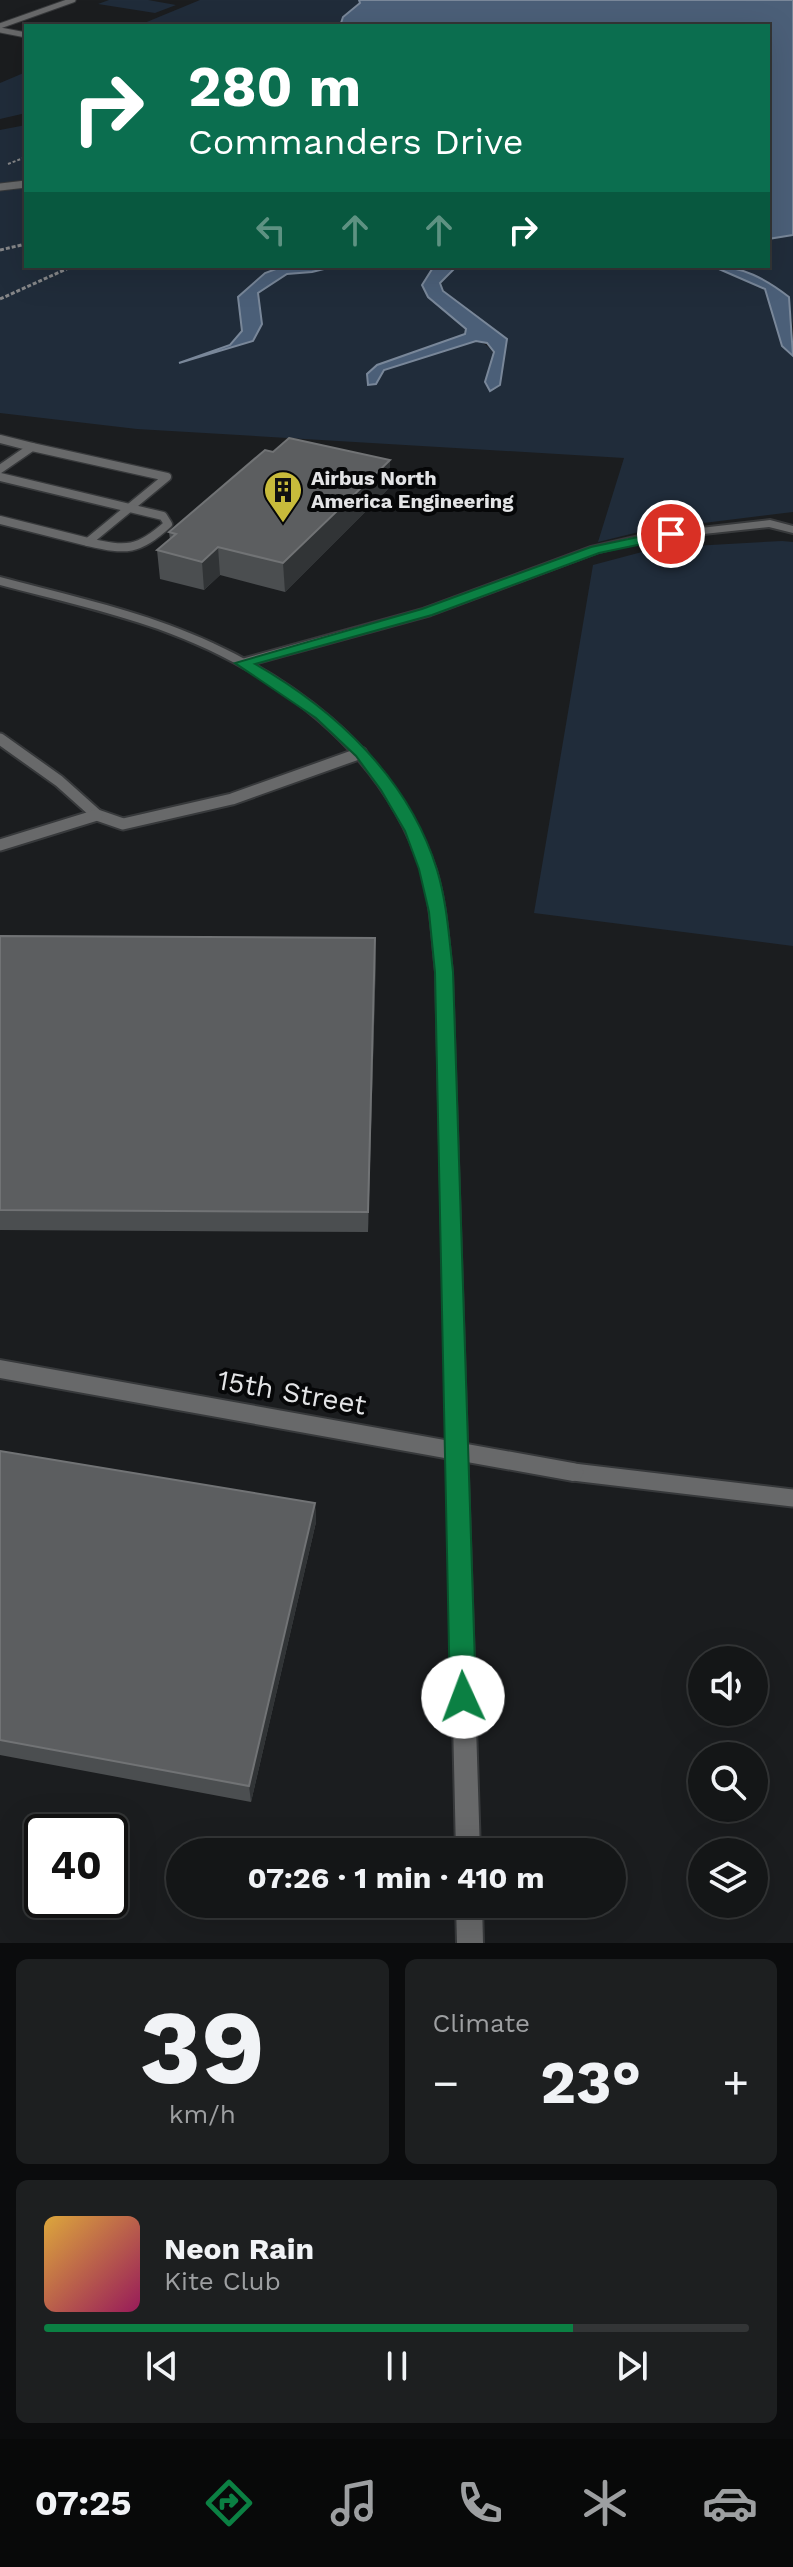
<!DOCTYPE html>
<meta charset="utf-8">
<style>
body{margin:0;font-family:"Work Sans",sans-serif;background:#1d1f20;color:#f1f3f6;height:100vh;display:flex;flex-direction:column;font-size:30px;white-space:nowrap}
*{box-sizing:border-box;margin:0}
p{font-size:26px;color:#9d9fa1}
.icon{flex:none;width:44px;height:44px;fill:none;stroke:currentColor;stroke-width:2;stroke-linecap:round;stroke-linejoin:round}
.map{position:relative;height:1943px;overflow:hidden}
.drawer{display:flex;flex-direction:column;gap:16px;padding:16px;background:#0b0c0d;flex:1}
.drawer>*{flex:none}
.guide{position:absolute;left:24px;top:24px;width:746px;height:244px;border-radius:0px;box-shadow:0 8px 32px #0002,0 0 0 2px #333536;background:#0b6e4f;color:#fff;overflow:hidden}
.fabs{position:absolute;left:688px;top:1646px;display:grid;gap:16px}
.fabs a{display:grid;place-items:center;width:80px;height:80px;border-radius:50%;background:#141617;box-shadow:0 8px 32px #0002,0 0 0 2px #333536;font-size:40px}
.speed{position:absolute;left:24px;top:1814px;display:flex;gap:16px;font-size:40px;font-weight:700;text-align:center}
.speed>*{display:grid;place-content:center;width:104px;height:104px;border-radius:50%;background:#141617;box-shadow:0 8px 32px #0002,0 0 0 2px #333536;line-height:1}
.speed .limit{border:4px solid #111;border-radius:12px;background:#fff;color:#111}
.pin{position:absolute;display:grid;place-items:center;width:68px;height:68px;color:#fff;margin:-34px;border:4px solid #fff;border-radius:50%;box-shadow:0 2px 8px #0007}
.me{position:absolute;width:88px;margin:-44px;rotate:358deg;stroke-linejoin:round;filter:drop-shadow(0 0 6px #0008)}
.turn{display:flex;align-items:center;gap:28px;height:168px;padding:0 32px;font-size:36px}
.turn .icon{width:104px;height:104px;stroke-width:2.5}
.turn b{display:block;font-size:56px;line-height:68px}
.lanes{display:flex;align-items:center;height:76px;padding:0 32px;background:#0003;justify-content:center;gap:40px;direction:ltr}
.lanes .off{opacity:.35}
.big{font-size:60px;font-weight:700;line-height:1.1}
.drawer .widget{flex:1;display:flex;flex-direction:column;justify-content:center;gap:12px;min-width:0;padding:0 28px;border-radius:12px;background:#1d1f20}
.drawer .dial{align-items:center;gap:0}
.dial b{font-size:104px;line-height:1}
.song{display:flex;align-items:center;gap:24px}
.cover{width:96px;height:96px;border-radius:12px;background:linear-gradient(135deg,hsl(40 70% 55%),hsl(330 70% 35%))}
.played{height:8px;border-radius:4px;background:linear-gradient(90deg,#0b8043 75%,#333536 75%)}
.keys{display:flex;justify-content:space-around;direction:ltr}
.heat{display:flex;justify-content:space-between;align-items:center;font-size:44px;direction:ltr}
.drawer .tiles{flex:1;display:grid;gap:16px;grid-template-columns:1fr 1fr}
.widget:last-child{grid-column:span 2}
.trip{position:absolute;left:166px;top:1838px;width:460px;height:80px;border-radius:40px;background:#141617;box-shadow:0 8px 32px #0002,0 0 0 2px #333536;font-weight:700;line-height:80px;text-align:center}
.tab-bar{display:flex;height:128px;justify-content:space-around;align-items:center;background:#080909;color:#9d9fa1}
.tab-bar .icon{width:56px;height:56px}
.tab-bar .selected{color:#0b8043}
.tab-bar b{font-size:36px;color:#f1f3f6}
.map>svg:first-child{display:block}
</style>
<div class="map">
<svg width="793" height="1943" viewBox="0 0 793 1943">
<rect width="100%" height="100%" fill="#1b1d1f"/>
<g fill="#202c3a">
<path d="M109 0H148L176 5 155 13 98 4Z"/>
<path d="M200 0H782L768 26H137Z"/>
<path d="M26 72V113L0 119V83Z"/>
<path d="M26 125V266H284L265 273 242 331 230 345 189 361 253 340 262 324 258 293 287 274 312 272 336 266H434L423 285 428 297 466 329 464 334 368 374 369 385 376 384 384 370 476 341C498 346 497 365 500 385L506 339 443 291 440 283 457 266H712L765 289 782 346 793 356V512L647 530 598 542 624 458 137 429 0 413V130Z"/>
<path d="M793 235V327L788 297 771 283 733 266H768V239Z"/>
<path d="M782 541 793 542V946L534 913 593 565 657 548Z"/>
</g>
<g fill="#4b5f78" stroke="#798799" stroke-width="2">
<path d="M359 0H793V235L768 239V26H340L343 17 360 3Z"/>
<path d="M284 266H336L312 272 287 274 258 293 262 324 253 341 179 363 230 345 242 331 238 297 265 273Z"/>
<path d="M434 266H457L440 283 443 291 507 339 500 385 490 391 485 382 494 352 487 343 476 341 384 370 376 384 368 385 367 374 377 365 465 334 466 329 428 297 422 285Z"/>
<path d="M712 266C742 266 766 279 789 297L793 356 782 346 765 289Z"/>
</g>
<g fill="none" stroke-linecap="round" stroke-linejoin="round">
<defs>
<g id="service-far4">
<path d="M0 26 73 0"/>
<path d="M0 30 26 35"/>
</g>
<path id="service-far3" d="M0 187 26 184"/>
<g id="service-far2">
<path d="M0 439 32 447"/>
<path d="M0 469 32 447 167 477 88 542 0 520"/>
<path d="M0 477 163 516 168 524C138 551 127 551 88 542"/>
</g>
<g id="service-far1">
<path d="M0 739 59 781 97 815 123 824 232 799 361 753"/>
<path d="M0 845 97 815"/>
</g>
<path id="service" d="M573 1472 793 1498"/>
<g id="minor">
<path d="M770 520 793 526V533L769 527 648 540 599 552 431 615 243 667 237 663 238 660 423 609 591 547 648 534Z"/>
<path d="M0 1360 573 1463 580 1465 584 1472 580 1479 573 1481 0 1378Z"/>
</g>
<g id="tertiary">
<path d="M0 577C56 592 115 605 169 625 286 668 395 748 436 870 446 903 448 938 452 972L480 1852H456L436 972C432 938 431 903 421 870 382 750 273 670 158 629 106 611 53 599 0 585Z"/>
<path d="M456 1904H482L483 1943H457Z"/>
</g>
</defs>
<use href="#service-far4" stroke="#37393b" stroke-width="7"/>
<use href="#service-far3" stroke="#37393b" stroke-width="9"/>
<use href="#service-far2" stroke="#37393b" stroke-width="11"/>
<use href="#service-far1" stroke="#37393b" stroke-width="15"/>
<use href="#service" stroke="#37393b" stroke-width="21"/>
<use href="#minor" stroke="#37393b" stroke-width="4"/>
<use href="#tertiary" stroke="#37393b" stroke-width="4"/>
<path stroke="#868789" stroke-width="2" stroke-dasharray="3 2" stroke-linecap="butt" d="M8 164 26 157"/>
<g stroke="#868789" stroke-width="3" stroke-dasharray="4 2" stroke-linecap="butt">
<path d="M0 250 26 244"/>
<path d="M0 299 73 266"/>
</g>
<use href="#service-far4" stroke="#68696a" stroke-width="5"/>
<use href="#service-far3" stroke="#68696a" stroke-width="7"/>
<use href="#service-far2" stroke="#68696a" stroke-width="8"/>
<use href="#service-far1" stroke="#68696a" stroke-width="11"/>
<use href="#service" stroke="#68696a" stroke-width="17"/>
<use href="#minor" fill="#68696a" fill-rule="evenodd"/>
<use href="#tertiary" fill="#68696a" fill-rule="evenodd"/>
</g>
<g fill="#4b4e50">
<path d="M273 452 390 487 285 592 220 575 204 590 160 579 157 550 170 540 169 532Z"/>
<path d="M0 936 376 958 368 1232 0 1230Z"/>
<path d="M0 1451 315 1503 316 1522 251 1802 0 1755Z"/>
</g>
<g fill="#313436">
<path d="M390 460V487L285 592 283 563Z"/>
<path d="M218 547 220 575 204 590 202 562Z"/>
<path d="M375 938 376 958 368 1232V1212Z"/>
<path d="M315 1503 316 1522 251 1802 249 1786Z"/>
</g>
<g fill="#5c5e60" stroke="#717375" stroke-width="2">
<path d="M289 438 390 460 283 563 218 547 202 562 157 550 176 534 169 532 265 450 273 452Z"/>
<path d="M0 936 375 938 368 1212 0 1210Z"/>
<path d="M0 1451 315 1503 249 1786 0 1740Z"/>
</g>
<path fill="#0b8043" stroke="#07532c" stroke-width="2" d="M671 530 678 534 676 537 599 553 432 615 255 664C335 710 409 778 437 870 447 903 449 938 453 972L476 1697 472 1706 463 1710 453 1706 450 1697 435 972 429 912 419 869 405 831 381 790 356 756 316 718 235 663 422 609 591 547Z"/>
<defs>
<symbol id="building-pin" viewBox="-11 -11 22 30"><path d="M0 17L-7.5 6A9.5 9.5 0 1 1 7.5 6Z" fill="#c8bb3b" stroke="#060708"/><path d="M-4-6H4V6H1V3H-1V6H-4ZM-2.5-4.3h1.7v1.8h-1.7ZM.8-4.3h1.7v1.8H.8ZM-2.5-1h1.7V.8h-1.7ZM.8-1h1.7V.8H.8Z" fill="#111"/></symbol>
</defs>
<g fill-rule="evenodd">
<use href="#building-pin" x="261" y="468" width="44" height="60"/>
</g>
<g text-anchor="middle" stroke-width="8" stroke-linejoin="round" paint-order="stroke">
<g font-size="20" font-weight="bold" fill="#e3e4e6" stroke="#060708" text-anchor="start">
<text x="311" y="485">Airbus North<tspan x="311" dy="23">America Engineering</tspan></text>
</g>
<g font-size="28" fill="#e3e4e6" stroke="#060708">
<text transform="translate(292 1392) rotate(10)" y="10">15th Street</text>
</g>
</g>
</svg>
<div class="fabs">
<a><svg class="icon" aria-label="sound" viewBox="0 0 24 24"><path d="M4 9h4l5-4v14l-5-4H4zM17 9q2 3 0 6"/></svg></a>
<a><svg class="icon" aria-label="search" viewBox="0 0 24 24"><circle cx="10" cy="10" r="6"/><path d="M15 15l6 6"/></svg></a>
<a><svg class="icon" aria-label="layers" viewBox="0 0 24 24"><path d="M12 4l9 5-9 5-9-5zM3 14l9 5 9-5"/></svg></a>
</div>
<div class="speed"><div class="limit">40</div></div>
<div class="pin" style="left:671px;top:534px;background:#d93025"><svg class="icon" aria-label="arrive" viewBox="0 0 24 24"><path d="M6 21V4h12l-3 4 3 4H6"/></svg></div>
<svg class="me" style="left:463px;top:1697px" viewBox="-20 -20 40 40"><circle r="19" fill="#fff"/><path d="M0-13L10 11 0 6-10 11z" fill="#0b8043"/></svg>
<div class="trip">07:26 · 1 min · 410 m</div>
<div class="guide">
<div class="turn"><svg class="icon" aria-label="right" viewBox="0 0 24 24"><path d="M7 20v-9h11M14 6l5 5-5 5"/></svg><div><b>280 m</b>Commanders Drive</div></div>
<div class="lanes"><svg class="icon off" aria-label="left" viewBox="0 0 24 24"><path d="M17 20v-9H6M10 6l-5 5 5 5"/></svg><svg class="icon off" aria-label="ahead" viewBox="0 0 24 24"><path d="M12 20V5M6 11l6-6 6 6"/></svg><svg class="icon off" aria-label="ahead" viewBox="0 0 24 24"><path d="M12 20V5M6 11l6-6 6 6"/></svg><svg class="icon" aria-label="right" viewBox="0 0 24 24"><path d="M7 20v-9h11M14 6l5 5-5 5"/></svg></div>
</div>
</div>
<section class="drawer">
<div class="tiles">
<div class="widget dial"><b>39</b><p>km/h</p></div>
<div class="widget"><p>Climate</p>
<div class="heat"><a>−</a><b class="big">23°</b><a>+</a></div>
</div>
<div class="widget">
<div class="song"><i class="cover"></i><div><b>Neon Rain</b><p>Kite Club</p></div></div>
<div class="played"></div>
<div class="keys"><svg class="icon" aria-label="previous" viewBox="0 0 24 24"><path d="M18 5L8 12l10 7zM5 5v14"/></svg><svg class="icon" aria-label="pause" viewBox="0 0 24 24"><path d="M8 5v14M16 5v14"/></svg><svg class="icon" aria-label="next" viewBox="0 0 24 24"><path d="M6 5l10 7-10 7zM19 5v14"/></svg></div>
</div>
</div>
</section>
<nav class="tab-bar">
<b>07:25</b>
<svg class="icon selected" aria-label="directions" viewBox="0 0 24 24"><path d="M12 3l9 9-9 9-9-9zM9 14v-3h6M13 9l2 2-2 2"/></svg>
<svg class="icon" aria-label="music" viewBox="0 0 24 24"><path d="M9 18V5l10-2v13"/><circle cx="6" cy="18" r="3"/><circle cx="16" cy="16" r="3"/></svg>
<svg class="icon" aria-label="phone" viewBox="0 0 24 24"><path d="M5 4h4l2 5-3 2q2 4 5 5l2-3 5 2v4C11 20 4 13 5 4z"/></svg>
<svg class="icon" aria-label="climate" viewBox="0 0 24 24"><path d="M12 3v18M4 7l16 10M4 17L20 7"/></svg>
<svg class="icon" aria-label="car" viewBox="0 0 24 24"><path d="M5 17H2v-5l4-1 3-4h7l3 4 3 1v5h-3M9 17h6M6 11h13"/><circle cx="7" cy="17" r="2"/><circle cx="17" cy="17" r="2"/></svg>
</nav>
